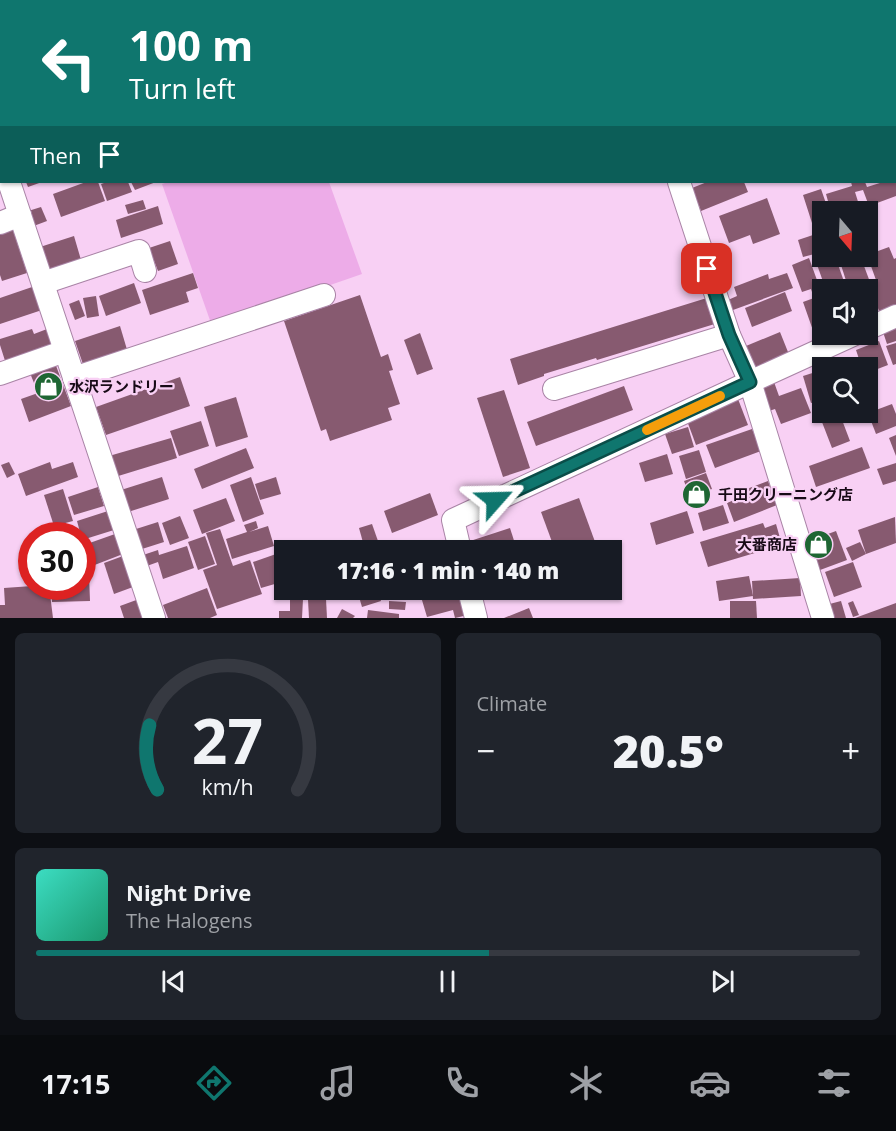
<!DOCTYPE html>
<meta charset="utf-8">
<style>
body{margin:0;font-family:"Open Sans","Noto Sans JP",sans-serif;background:#20242c;color:#f1f3f6;height:100vh;display:flex;flex-direction:column;font-size:22px;white-space:nowrap}
*{box-sizing:border-box;margin:0}
p{font-size:20px;color:#9ea1a6}
.icon{flex:none;width:33px;height:33px;fill:none;stroke:currentColor;stroke-width:2;stroke-linecap:round;stroke-linejoin:round}
.map{position:relative;height:618px;overflow:hidden}
.details{display:flex;flex-direction:column;gap:15px;padding:15px;background:#0d0f14;flex:1}
.details>*{flex:none}
.guide{position:absolute;left:0px;top:0px;width:897px;height:183px;box-shadow:0 2px 4px #0004;background:#0f766e;color:#fff;overflow:hidden}
.needle{width:39px;rotate:161deg}
.controls{position:absolute;left:812px;top:201px;display:grid;gap:12px}
.controls a{display:grid;place-items:center;width:66px;height:66px;border-radius:0px;background:#171b24;box-shadow:0 2px 4px #0004;font-size:30px}
.speed{position:absolute;left:18px;top:522px;display:flex;gap:12px;font-size:30px;font-weight:700;text-align:center}
.speed>*{display:grid;place-content:center;width:78px;height:78px;border-radius:50%;background:#171b24;box-shadow:0 2px 4px #0004;line-height:1}
.speed .limit{border:9px solid #d22;background:#fff;color:#111}
.pin{position:absolute;display:grid;place-items:center;width:51px;height:51px;color:#fff;margin:-26px;border-radius:12px;box-shadow:0 3px 9px #0006}
.me{position:absolute;width:66px;margin:-33px;rotate:65deg;stroke-linejoin:round;filter:drop-shadow(0 0 4px #0008)}
.turn{display:flex;align-items:center;gap:21px;height:126px;padding:0 30px;font-size:27px}
.turn .icon{width:78px;height:78px;stroke-width:2.5}
.turn b{display:block;font-size:42px;line-height:51px}
.then{display:flex;align-items:center;height:57px;padding:0 30px;background:#0003;gap:12px;font-size:22px}
.big{font-size:45px;font-weight:800;line-height:1.1}
.details .widget{flex:1;display:flex;flex-direction:column;justify-content:center;gap:9px;min-width:0;padding:0 21px;border-radius:9px;background:#20242c}
.details .dial{align-items:center;gap:0}
.dial svg{height:156px;overflow:visible;fill:none;stroke:#363941;stroke-width:7;stroke-linecap:round;text-anchor:middle}
.dial text{fill:#f1f3f6;stroke:none}
.song{display:flex;align-items:center;gap:18px}
.cover{width:72px;height:72px;border-radius:9px;background:linear-gradient(135deg,hsl(170 70% 55%),hsl(160 70% 35%))}
.played{height:6px;border-radius:3px;background:linear-gradient(90deg,#0f766e 55%,#363941 55%)}
.keys{display:flex;justify-content:space-around;direction:ltr}
.heat{display:flex;justify-content:space-between;align-items:center;font-size:33px;direction:ltr}
.details .tiles{flex:1;display:grid;gap:15px;grid-template-columns:1fr 1fr}
.widget:last-child{grid-column:span 2}
.trip{position:absolute;left:274px;top:540px;width:348px;height:60px;border-radius:0px;background:#171b24;box-shadow:0 2px 4px #0004;font-weight:800;line-height:60px;text-align:center}
.tabs{display:flex;height:96px;justify-content:space-around;align-items:center;background:#090b0e;color:#9ea1a6}
.tabs .icon{width:42px;height:42px}
.tabs .active{color:#0f766e}
.tabs b{font-size:27px;color:#f1f3f6}
.map>svg:first-child{display:block}
</style>
<div class="map">
<svg width="896" height="618" viewBox="0 0 896 618">
<rect width="100%" height="100%" fill="#f8d0f4"/>
<path fill="#edace8" d="M168 182H329L362 274 212 326 162 184Z"/>
<g fill="#875a70">
<path d="M26 182H42L28 187Z"/>
<path d="M86 182H98L105 201 61 217 53 194Z"/>
<path d="M107 182H128L132 192 107 201 101 184Z"/>
<path d="M131 182H156L135 190Z"/>
<path d="M707 182H744L748 192 701 211 692 188Z"/>
<path d="M851 182H865L867 187 883 182H896V196L869 206 863 190 855 192 860 208 848 212H831L826 194 852 186Z"/>
<path d="M821 189 829 212H822V220L812 223 803 195Z"/>
<path d="M767 198 780 234 753 244 750 235 729 243 719 216Z"/>
<path d="M143 200 146 209 128 214 125 205Z"/>
<path d="M158 206 163 224 121 238 116 220Z"/>
<path d="M41 207 47 221 31 227 25 212Z"/>
<path d="M13 230 27 273 2 281 0 275V234Z"/>
<path d="M822 232V252L803 257 798 240Z"/>
<path d="M74 236 81 260 47 271 40 247Z"/>
<path d="M170 241 178 264 158 271 149 248Z"/>
<path d="M889 247 894 259 896 258V305L879 311 869 283 867 284 879 316 867 321V290H849L841 265 861 258 870 282 876 280 867 255Z"/>
<path d="M822 256H835L847 290H826L815 259Z"/>
<path d="M809 258 822 294V334L829 335 816 339 803 302 814 298 811 289 802 292 792 265Z"/>
<path d="M193 273 198 288 186 292 189 302 150 315 142 290Z"/>
<path d="M787 273 793 288 733 310 728 300 737 296 734 287 768 274 769 279Z"/>
<path d="M134 283 141 303 106 316 99 296Z"/>
<path d="M35 286 42 310 0 324V298Z"/>
<path d="M785 292 792 311 752 327 745 308Z"/>
<path d="M360 295 381 357 388 354 393 370 389 371 400 404 388 408 392 420 330 441 326 429 321 431 284 321Z"/>
<path d="M96 296 99 316 87 318 83 298Z"/>
<path d="M710 297 718 323 597 360 596 358 544 374V376L518 385 510 359Z"/>
<path d="M79 300 85 316 75 320 69 304Z"/>
<path d="M120 326 128 353 84 367 75 341Z"/>
<path d="M896 328V341L887 344 883 332Z"/>
<path d="M32 329 34 334 47 329 55 352 7 367 0 345V339Z"/>
<path d="M780 332 790 357 756 370 746 346Z"/>
<path d="M420 333 433 369 417 375 404 340Z"/>
<path d="M879 341 888 365 867 373V368H862L856 350Z"/>
<path d="M896 343V364L893 365 886 346Z"/>
<path d="M55 363 71 406 29 422 21 399 38 393 30 373Z"/>
<path d="M822 370V400L811 403 803 376Z"/>
<path d="M180 377 190 406 106 435 96 407Z"/>
<path d="M774 382 779 396 801 388 811 413 781 424 775 409 769 411 760 387Z"/>
<path d="M624 386 633 410 536 446 527 422Z"/>
<path d="M504 390 530 468 503 477 477 398Z"/>
<path d="M236 397 248 437 216 447 204 407Z"/>
<path d="M738 399 748 425 696 445 686 418Z"/>
<path d="M822 402V412H839L850 441 832 448 815 404Z"/>
<path d="M892 404 896 414V426L876 434 868 413Z"/>
<path d="M201 421 209 446 179 456 170 431Z"/>
<path d="M688 427 694 447 672 454 665 434Z"/>
<path d="M752 429 761 451 715 468 706 445Z"/>
<path d="M896 435V456L889 438Z"/>
<path d="M171 438 177 458 115 477 109 456Z"/>
<path d="M862 447 870 468 816 487 809 466Z"/>
<path d="M246 448 254 468 202 489 194 469Z"/>
<path d="M699 450 706 472 686 479 679 456Z"/>
<path d="M667 454 673 474 645 482 639 463Z"/>
<path d="M9 462 15 474 7 478 1 465Z"/>
<path d="M50 462 52 469 73 462 78 477 26 496 18 474Z"/>
<path d="M896 463V481L883 485 877 469Z"/>
<path d="M706 473 712 489 690 497 684 481Z"/>
<path d="M162 477 169 499 128 512 121 490Z"/>
<path d="M251 477 264 514 243 522 230 485Z"/>
<path d="M276 477 281 494 260 500 255 484Z"/>
<path d="M768 481 777 505 734 522 727 503 746 495 744 490Z"/>
<path d="M98 487 104 506 74 515 68 497Z"/>
<path d="M63 489 73 521 54 526 44 495Z"/>
<path d="M430 493 438 515 392 533 384 511Z"/>
<path d="M226 498 235 521 202 534 193 510Z"/>
<path d="M579 498 598 550H555L541 512Z"/>
<path d="M723 505 729 523 703 531 698 513Z"/>
<path d="M108 511 114 530 82 540V536H81L77 521Z"/>
<path d="M687 511 694 533 656 545 650 523Z"/>
<path d="M180 516 189 538 170 545 162 523Z"/>
<path d="M895 517 896 543 866 554 858 530Z"/>
<path d="M256 521 258 528 249 532 268 526 274 546 232 559 226 539 247 532 244 525Z"/>
<path d="M158 522 164 542 142 549 136 529Z"/>
<path d="M763 523 765 528 776 524 782 545 708 567 700 542Z"/>
<path d="M372 524 378 541 364 546 359 528Z"/>
<path d="M510 528 517 550H467L464 543Z"/>
<path d="M220 529 233 566 250 560 262 594 217 609 203 570 217 565 206 533Z"/>
<path d="M836 531 847 560 812 573 801 544Z"/>
<path d="M115 534 123 554 92 566 84 545Z"/>
<path d="M205 536 215 564 198 570 188 542Z"/>
<path d="M860 542 866 554 852 561 846 548Z"/>
<path d="M187 546 194 568 163 579 158 562 144 567 140 556 158 550 159 555Z"/>
<path d="M276 554 285 581 261 588 253 562Z"/>
<path d="M123 556 133 587 114 594 104 563Z"/>
<path d="M853 562 862 587 834 597 825 572Z"/>
<path d="M82 574H89L90 601 52 602V586H82Z"/>
<path d="M749 576 753 596 719 601 716 581Z"/>
<path d="M800 578 801 596 753 599 752 581Z"/>
<path d="M32 586H49L53 618H0V605H5L4 588Z"/>
<path d="M207 588 217 615 210 618H168L163 605Z"/>
<path d="M357 590H378L381 601 362 607Z"/>
<path d="M419 590H461L468 615 455 618 453 610 427 617Z"/>
<path d="M139 599 145 618H124L120 606Z"/>
<path d="M290 599H303L302 618H279V611H290Z"/>
<path d="M326 599 327 618H309L308 600Z"/>
<path d="M389 601 406 602 405 610 389 609Z"/>
<path d="M730 601H756L757 618H730Z"/>
<path d="M841 601 846 618H826L822 606Z"/>
<path d="M853 601 859 615 853 617 848 603Z"/>
<path d="M896 603V618H855Z"/>
<path d="M529 608 533 618H504Z"/>
<path d="M342 609 355 616 353 618H337Z"/>
<path d="M368 610 399 614V618H367Z"/>
</g>
<g fill="none" stroke-linecap="round" stroke-linejoin="round">
<defs>
<g id="minor">
<path d="M203 0 204 2"/>
<path d="M619 0 620 2"/>
<path d="M0 153 2 158"/>
<path d="M9 182 154 618"/>
<path d="M679 182 729 335 750 382 855 334"/>
<path d="M0 223 20 215"/>
<path d="M43 283 139 251 145 271"/>
<path d="M867 329 896 316"/>
<path d="M0 374 65 351"/>
<path d="M74 378 324 295"/>
<path d="M554 389 729 335"/>
<path d="M460 550 453 520 750 382 823 618"/>
<path d="M469 590 476 618"/>
</g>
<g id="trunk">
<path d="M67 2 71 0"/>
<path d="M0 24 2 23"/>
</g>
</defs>
<use href="#minor" stroke="#a984a6" stroke-width="24"/>
<use href="#trunk" stroke="#a984a6" stroke-width="34"/>
<use href="#minor" stroke="#fff" stroke-width="22"/>
<use href="#trunk" stroke="#fff" stroke-width="33"/>
</g>
<g fill="none" stroke-linecap="round" stroke-linejoin="round">
<defs>
<path id="route" d="M495 500 750 382 729 335 707 269"/>
</defs>
<use href="#route" stroke="#0a4d48" stroke-width="15"/>
<use href="#route" stroke="#0f766e" stroke-width="10"/>
<path stroke="#f59e0b" stroke-width="10" d="M647 430 720 396"/>
</g>
<defs>
<symbol id="shop-disc" viewBox="-11 -11 22 22"><circle r="9.5" fill="#1e6633" stroke="#f8d0f4"/><path d="M-5-2.5h2.3a2.7 3.5 0 0 1 5.4 0H5L5.5 6h-11ZM-1.5-2.5h3a1.5 2.3 0 0 0-3 0Z" fill="#fff"/></symbol>
</defs>
<g fill-rule="evenodd">
<use href="#shop-disc" x="32" y="370" width="33" height="33"/>
<use href="#shop-disc" x="680" y="478" width="33" height="33"/>
<use href="#shop-disc" x="802" y="528" width="33" height="33"/>
</g>
<g text-anchor="middle" stroke-width="4.5" stroke-linejoin="round" paint-order="stroke">
<g font-size="15" font-weight="bold" fill="#170a16" stroke="#f8d0f4" text-anchor="start">
<text x="69" y="392">水沢ランドリー</text>
<text x="718" y="500">千田クリーニング店</text>
<text x="797" y="550" text-anchor="end">大番商店</text>
</g>
</g>
</svg>
<div class="controls">
<a><svg class="needle" viewBox="-14 -14 28 28"><path d="M0-13l5 13h-10z" fill="#e53935"/><path d="M0 13l5-13h-10z" fill="#9ea1a6"/></svg></a>
<a><svg class="icon" aria-label="sound" viewBox="0 0 24 24"><path d="M4 9h4l5-4v14l-5-4H4zM17 9q2 3 0 6"/></svg></a>
<a><svg class="icon" aria-label="search" viewBox="0 0 24 24"><circle cx="10" cy="10" r="6"/><path d="M15 15l6 6"/></svg></a>
</div>
<div class="speed"><div class="limit">30</div></div>
<div class="pin" style="left:707px;top:269px;background:#d93025"><svg class="icon" aria-label="arrive" viewBox="0 0 24 24"><path d="M6 21V4h12l-3 4 3 4H6"/></svg></div>
<svg class="me" style="left:495px;top:500px" viewBox="-20 -20 40 40"><path d="M0-17L14 15 0 8-14 15z" fill="#0f766e" stroke="#fff" stroke-width="4"/></svg>
<div class="trip">17:16 · 1 min · 140 m</div>
<div class="guide">
<div class="turn"><svg class="icon" aria-label="left" viewBox="0 0 24 24"><path d="M17 20v-9H6M10 6l-5 5 5 5"/></svg><div><b>100 m</b>Turn left</div></div>
<div class="then">Then<svg class="icon" aria-label="arrive" viewBox="0 0 24 24"><path d="M6 21V4h12l-3 4 3 4H6"/></svg></div>
</div>
</div>
<section class="details">
<div class="tiles">
<div class="widget dial"><svg viewBox="0 0 100 80">
<path d="M14 69A42 42 0 1 1 86 69"/>
<path d="M14 69A42 42 0 0 1 10 36" stroke="#0f766e"/>
<text x="50" y="56" font-size="32" font-weight="700">27</text>
<text x="50" y="72" font-size="11">km/h</text>
</svg></div>
<div class="widget"><p>Climate</p>
<div class="heat"><a>−</a><b class="big">20.5°</b><a>+</a></div>
</div>
<div class="widget">
<div class="song"><i class="cover"></i><div><b>Night Drive</b><p>The Halogens</p></div></div>
<div class="played"></div>
<div class="keys"><svg class="icon" aria-label="previous" viewBox="0 0 24 24"><path d="M18 5L8 12l10 7zM5 5v14"/></svg><svg class="icon" aria-label="pause" viewBox="0 0 24 24"><path d="M8 5v14M16 5v14"/></svg><svg class="icon" aria-label="next" viewBox="0 0 24 24"><path d="M6 5l10 7-10 7zM19 5v14"/></svg></div>
</div>
</div>
</section>
<nav class="tabs">
<b>17:15</b>
<svg class="icon active" aria-label="directions" viewBox="0 0 24 24"><path d="M12 3l9 9-9 9-9-9zM9 14v-3h6M13 9l2 2-2 2"/></svg>
<svg class="icon" aria-label="music" viewBox="0 0 24 24"><path d="M9 18V5l10-2v13"/><circle cx="6" cy="18" r="3"/><circle cx="16" cy="16" r="3"/></svg>
<svg class="icon" aria-label="phone" viewBox="0 0 24 24"><path d="M5 4h4l2 5-3 2q2 4 5 5l2-3 5 2v4C11 20 4 13 5 4z"/></svg>
<svg class="icon" aria-label="climate" viewBox="0 0 24 24"><path d="M12 3v18M4 7l16 10M4 17L20 7"/></svg>
<svg class="icon" aria-label="car" viewBox="0 0 24 24"><path d="M5 17H2v-5l4-1 3-4h7l3 4 3 1v5h-3M9 17h6M6 11h13"/><circle cx="7" cy="17" r="2"/><circle cx="17" cy="17" r="2"/></svg>
<svg class="icon" aria-label="filters" viewBox="0 0 24 24"><path d="M4 7h16M4 17h16"/><circle cx="9" cy="7" r="2"/><circle cx="15" cy="17" r="2"/></svg>
</nav>
